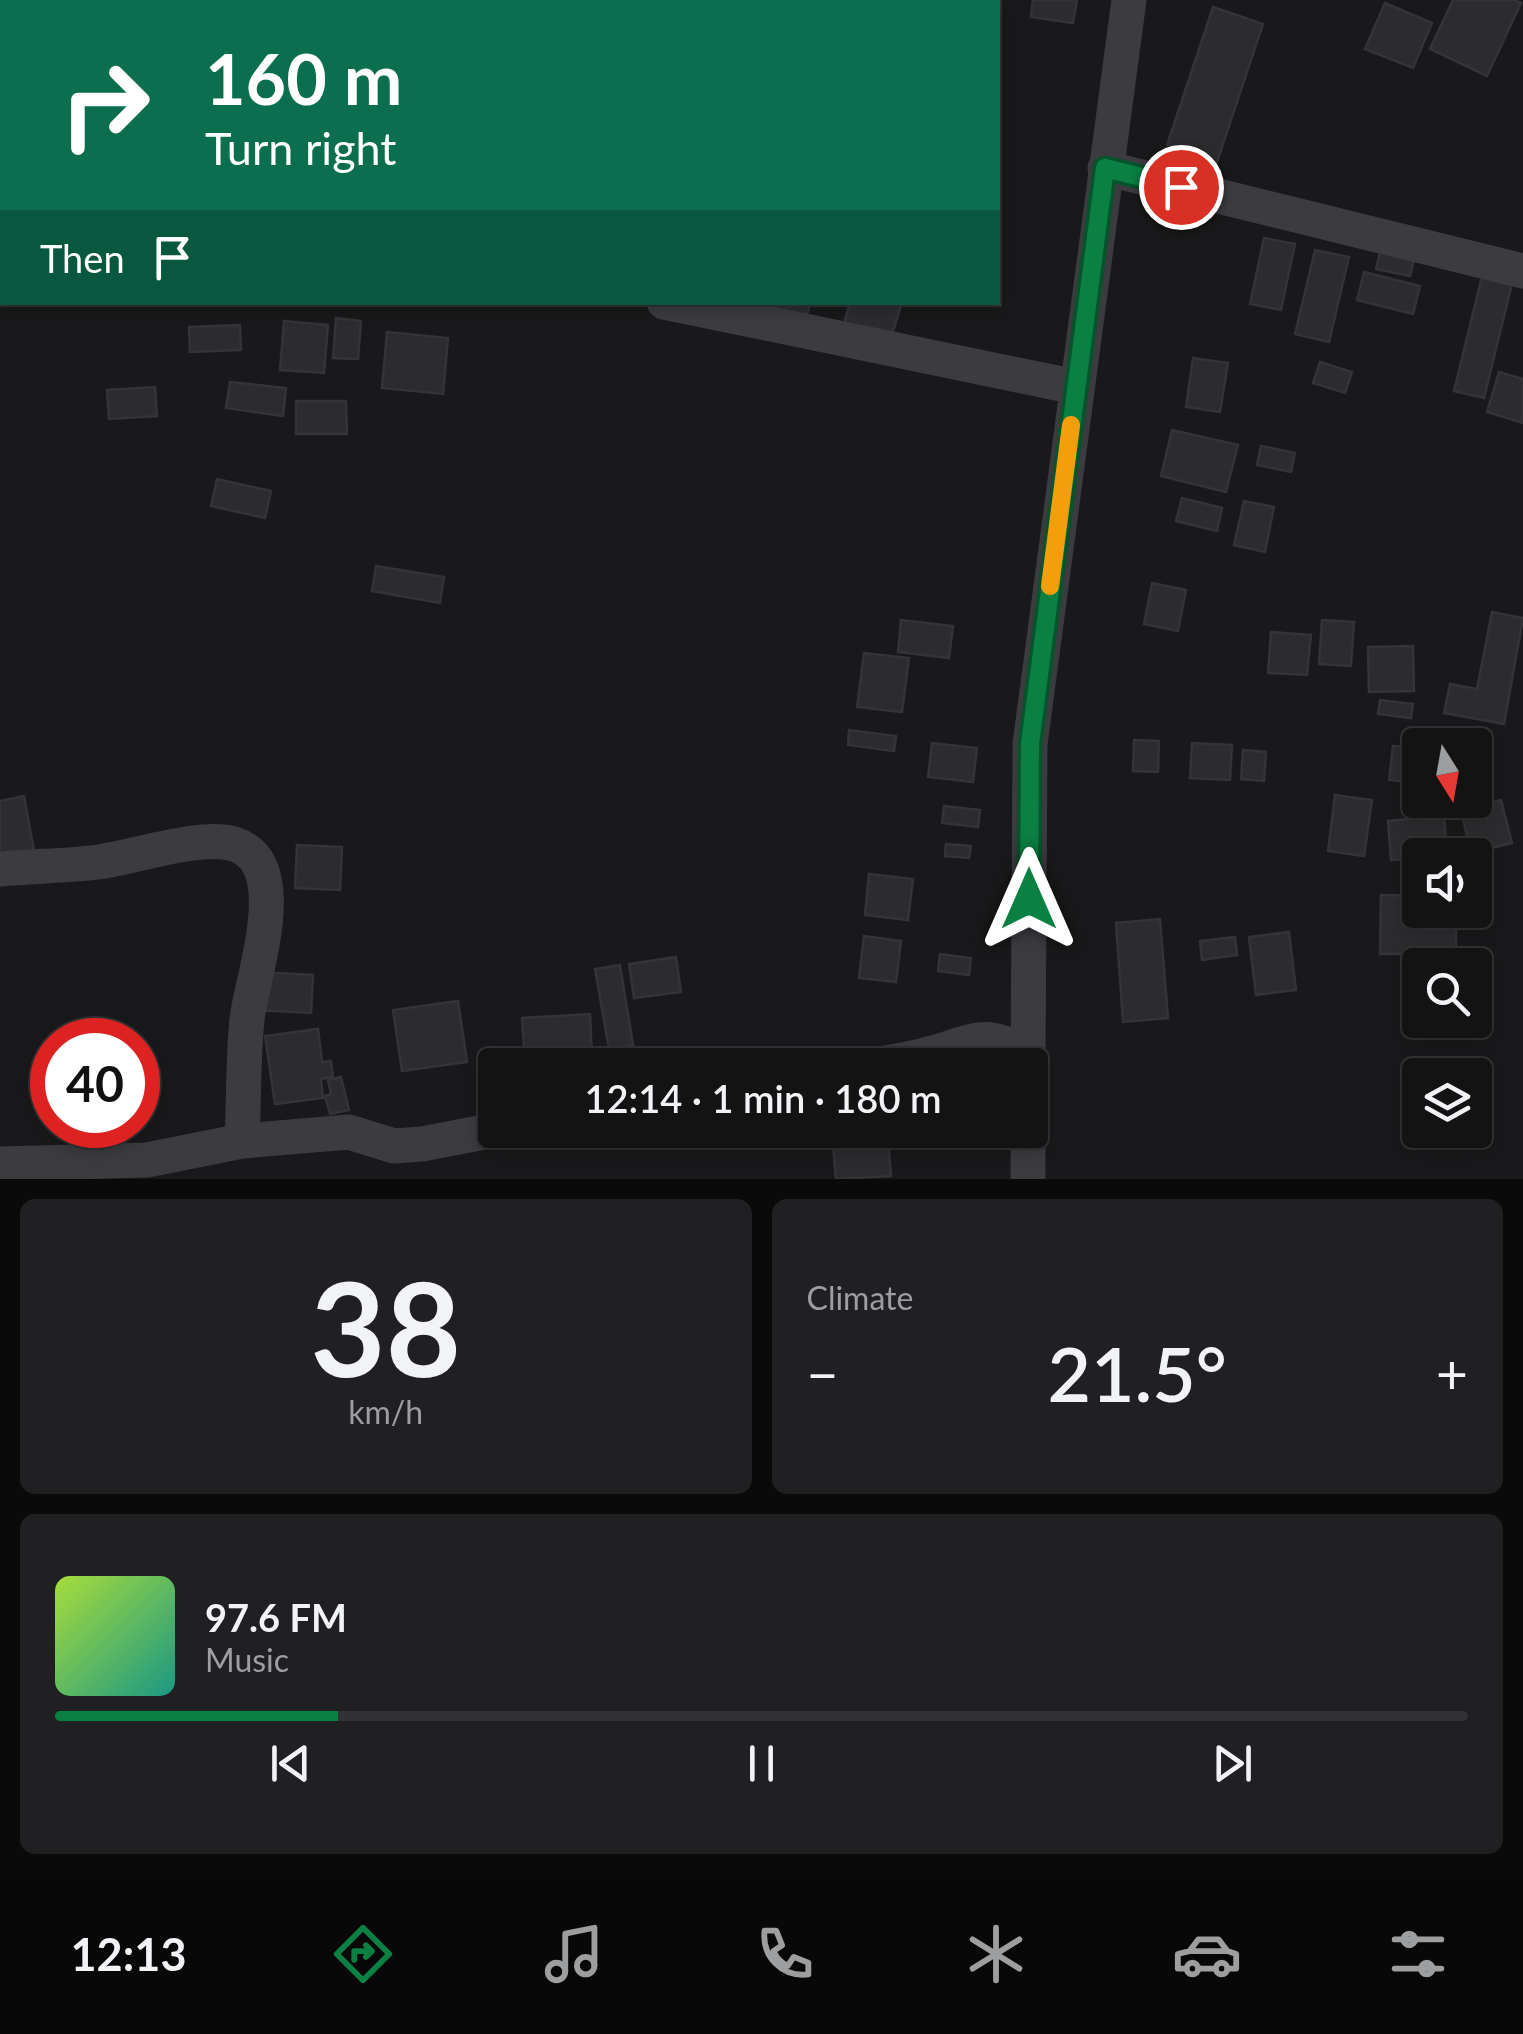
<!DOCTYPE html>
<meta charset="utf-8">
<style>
body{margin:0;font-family:Lato,sans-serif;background:#202022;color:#f1f3f6;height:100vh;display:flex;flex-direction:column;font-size:38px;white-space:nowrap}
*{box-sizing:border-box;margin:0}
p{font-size:32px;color:#9d9ea0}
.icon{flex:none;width:55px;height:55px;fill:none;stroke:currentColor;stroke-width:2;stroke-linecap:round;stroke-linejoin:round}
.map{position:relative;height:1179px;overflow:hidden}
.side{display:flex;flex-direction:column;gap:20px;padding:20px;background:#0a0a0b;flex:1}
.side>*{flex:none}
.guide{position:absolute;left:0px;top:0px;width:1000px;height:305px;box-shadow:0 5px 15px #0003,0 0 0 2px #323234;background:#0b6e4f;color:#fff;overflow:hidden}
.needle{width:65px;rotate:169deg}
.fabs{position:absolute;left:1402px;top:728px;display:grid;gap:20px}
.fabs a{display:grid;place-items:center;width:90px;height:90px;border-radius:10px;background:#131314;box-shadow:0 5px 15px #0003,0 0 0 2px #323234;font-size:50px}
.speed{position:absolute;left:30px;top:1018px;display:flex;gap:20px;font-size:50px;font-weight:700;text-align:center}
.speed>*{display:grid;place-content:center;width:130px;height:130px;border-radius:50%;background:#131314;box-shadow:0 5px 15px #0003,0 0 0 2px #323234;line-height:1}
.speed .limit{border:15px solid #d22;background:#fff;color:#111}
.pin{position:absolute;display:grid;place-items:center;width:85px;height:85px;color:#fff;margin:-42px;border:5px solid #fff;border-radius:50%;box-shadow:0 2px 10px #0007}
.me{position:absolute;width:110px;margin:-55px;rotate:0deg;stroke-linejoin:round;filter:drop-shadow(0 0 8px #0008)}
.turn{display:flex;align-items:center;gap:35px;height:210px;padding:0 40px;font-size:45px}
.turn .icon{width:130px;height:130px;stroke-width:2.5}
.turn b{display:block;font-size:70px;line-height:85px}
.then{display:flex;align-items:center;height:95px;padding:0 40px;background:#0003;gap:20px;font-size:38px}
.big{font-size:75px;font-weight:600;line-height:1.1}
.side .card{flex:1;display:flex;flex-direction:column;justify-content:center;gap:15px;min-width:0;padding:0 35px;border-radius:15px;background:#202022}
.side .dial{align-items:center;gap:0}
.dial b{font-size:130px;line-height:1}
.song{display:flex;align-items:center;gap:30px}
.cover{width:120px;height:120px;border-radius:15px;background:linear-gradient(135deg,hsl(80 70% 55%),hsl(170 70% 35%))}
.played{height:10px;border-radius:5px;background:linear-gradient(90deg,#0b8043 20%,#323234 20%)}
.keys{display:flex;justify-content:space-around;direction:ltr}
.heat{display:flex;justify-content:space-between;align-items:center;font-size:55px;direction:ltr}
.side .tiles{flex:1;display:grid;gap:20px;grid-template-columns:1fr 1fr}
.card:last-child{grid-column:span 2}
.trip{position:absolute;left:478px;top:1048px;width:570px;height:100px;border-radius:10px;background:#131314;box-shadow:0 5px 15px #0003,0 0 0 2px #323234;font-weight:600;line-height:100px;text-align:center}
.menu{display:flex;height:160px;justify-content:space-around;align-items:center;background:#080808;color:#9d9ea0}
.menu .icon{width:70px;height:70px}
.menu .active{color:#0b8043}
.menu b{font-size:45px;color:#f1f3f6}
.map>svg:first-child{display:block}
</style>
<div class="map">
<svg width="1523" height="1179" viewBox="0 0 1523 1179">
<rect width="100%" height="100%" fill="#19191b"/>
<g fill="#2c2c2f" stroke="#343337" stroke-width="2.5">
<path d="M1033 0H1077L1073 23 1031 17Z"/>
<path d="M1453 0H1514L1521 3 1487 76 1430 49Z"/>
<path d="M1385 3 1432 23 1413 68 1365 49Z"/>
<path d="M1213 7 1263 24 1217 162 1167 145Z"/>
<path d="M1264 238 1295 244 1281 310 1250 304Z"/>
<path d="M1382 244 1416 252 1410 276 1376 269Z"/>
<path d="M1315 250 1349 257 1329 342 1295 334Z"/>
<path d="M1364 272 1420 286 1413 314 1357 300Z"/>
<path d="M1483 272 1513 280 1484 398 1454 391Z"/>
<path d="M776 302H811L805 320 774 309Z"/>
<path d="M850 302H902L891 338 844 324Z"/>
<path d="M336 318 361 321 358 359 333 358Z"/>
<path d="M284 321 328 325 324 373 280 370Z"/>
<path d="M240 325 241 350 190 352 189 327Z"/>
<path d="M387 332 448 338 443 394 382 388Z"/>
<path d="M1193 358 1228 363 1220 412 1186 407Z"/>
<path d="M1320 362 1352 372 1345 393 1313 383Z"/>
<path d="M1499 372 1523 379V423L1487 412Z"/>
<path d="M230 382 286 388 283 416 226 408Z"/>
<path d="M155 387 157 416 109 419 107 390Z"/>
<path d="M296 401H346L347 434H296Z"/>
<path d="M1172 430 1238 445 1226 492 1161 476Z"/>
<path d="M1261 446 1295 453 1291 472 1257 465Z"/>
<path d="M217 479 271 491 265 518 211 506Z"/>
<path d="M1182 498 1222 508 1217 531 1176 521Z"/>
<path d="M1244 501 1274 507 1265 552 1234 545Z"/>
<path d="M376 566 444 577 440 603 372 591Z"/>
<path d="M1152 583 1186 590 1178 631 1144 624Z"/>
<path d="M1492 612 1523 618 1504 724 1444 713 1450 684 1477 689Z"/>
<path d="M901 620 953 626 949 658 898 652Z"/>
<path d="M1322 620 1354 622 1351 666 1319 664Z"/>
<path d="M1271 632 1311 635 1307 675 1268 673Z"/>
<path d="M1413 646 1414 691 1369 692 1368 647Z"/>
<path d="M864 653 909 658 902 712 857 707Z"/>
<path d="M1380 700 1413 704 1411 718 1378 714Z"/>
<path d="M849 730 896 736 894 751 848 745Z"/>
<path d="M1134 740 1159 741 1158 772 1133 771Z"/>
<path d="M932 743 977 748 973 782 928 777Z"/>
<path d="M1192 743 1232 745 1230 780 1190 778Z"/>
<path d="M1393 746 1420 748V783L1389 780Z"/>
<path d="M1243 750 1266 752 1264 781 1241 779Z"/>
<path d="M1335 795 1372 800 1364 856 1328 851Z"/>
<path d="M24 796 34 851 0 857V801Z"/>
<path d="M1501 800 1512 843 1471 853 1461 810Z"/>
<path d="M944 806 980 810 978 827 942 823Z"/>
<path d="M1444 816 1447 855H1420V858L1391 860 1388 821Z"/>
<path d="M946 844 971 846 969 858 945 856Z"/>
<path d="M297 845 342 847 340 890 295 888Z"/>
<path d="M869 874 913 879 908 920 865 915Z"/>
<path d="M1381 895 1420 896V910H1456V954H1380Z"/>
<path d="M1160 919 1168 1018 1123 1022 1116 923Z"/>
<path d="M1289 932 1296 990 1256 995 1249 937Z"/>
<path d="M864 936 901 941 896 982 859 978Z"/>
<path d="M1235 937 1237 955 1202 960 1200 941Z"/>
<path d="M940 954 971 958 969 975 938 971Z"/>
<path d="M676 957 681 992 634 998 629 964Z"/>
<path d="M620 965 633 1045 609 1049 595 969Z"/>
<path d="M258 972 313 975 311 1013 256 1010Z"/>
<path d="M458 1001 467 1062 402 1071 393 1010Z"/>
<path d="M590 1014 592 1058 525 1062 522 1018Z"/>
<path d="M318 1029 322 1062 331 1061 333 1077 321 1079 323 1098 275 1104 265 1036Z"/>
<path d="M341 1077 349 1110 330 1114 325 1096 331 1094 328 1080Z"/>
<path d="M859 1130H887L891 1176 836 1179 832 1133Z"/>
</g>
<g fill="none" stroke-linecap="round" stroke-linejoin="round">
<g stroke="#3b3b40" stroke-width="35">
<path d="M1105 168 1523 271"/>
<path d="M0 258 2 259"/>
<path d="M664 302 1076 387"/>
<path d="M0 869C33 866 66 866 99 862 134 857 201 834 234 844 295 863 252 976 247 1019 243 1059 244 1101 242 1141"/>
<path d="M872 1065C893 1062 916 1058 936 1052 979 1039 986 1031 1028 1054"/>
<path d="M1028 1065 1030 744 1129 0"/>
<path d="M0 1164 147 1160 242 1141 349 1132 394 1146 422 1144 495 1130"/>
<path d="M1028 1179V1130"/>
</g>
</g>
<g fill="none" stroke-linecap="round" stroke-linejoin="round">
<defs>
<path id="route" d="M1029 899 1030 744 1105 168 1181 187"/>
</defs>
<use href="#route" stroke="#07532c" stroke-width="25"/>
<use href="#route" stroke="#0b8043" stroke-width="18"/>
<path stroke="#f59e0b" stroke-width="18" d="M1050 586 1071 425"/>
</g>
</svg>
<div class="fabs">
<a><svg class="needle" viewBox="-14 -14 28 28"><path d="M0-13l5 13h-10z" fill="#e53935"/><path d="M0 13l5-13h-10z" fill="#9d9ea0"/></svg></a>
<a><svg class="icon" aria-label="sound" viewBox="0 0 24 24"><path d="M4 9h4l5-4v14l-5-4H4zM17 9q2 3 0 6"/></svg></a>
<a><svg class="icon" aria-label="search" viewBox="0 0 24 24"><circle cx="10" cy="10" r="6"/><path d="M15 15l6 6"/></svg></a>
<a><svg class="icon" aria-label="layers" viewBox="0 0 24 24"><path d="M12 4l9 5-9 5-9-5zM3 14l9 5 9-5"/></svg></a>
</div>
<div class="speed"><div class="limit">40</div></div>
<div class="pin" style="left:1181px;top:187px;background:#d93025"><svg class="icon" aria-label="arrive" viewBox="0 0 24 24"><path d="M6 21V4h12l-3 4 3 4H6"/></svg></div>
<svg class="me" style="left:1029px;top:899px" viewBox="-20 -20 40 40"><path d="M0-17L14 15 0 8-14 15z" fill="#0b8043" stroke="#fff" stroke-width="4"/></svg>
<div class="trip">12:14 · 1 min · 180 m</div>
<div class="guide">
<div class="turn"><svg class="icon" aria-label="right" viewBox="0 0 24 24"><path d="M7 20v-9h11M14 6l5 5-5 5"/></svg><div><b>160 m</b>Turn right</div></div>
<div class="then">Then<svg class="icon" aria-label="arrive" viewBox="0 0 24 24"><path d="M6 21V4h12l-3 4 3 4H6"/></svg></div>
</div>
</div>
<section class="side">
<div class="tiles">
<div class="card dial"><b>38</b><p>km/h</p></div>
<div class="card"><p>Climate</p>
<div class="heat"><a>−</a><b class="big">21.5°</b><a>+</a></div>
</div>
<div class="card">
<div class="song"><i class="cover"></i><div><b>97.6 FM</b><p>Music</p></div></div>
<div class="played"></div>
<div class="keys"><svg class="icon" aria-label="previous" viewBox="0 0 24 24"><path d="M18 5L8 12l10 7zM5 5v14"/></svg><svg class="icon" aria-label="pause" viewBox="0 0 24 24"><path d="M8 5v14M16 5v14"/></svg><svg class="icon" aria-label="next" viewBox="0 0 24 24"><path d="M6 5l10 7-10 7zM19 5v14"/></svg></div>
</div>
</div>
</section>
<nav class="menu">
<b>12:13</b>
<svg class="icon active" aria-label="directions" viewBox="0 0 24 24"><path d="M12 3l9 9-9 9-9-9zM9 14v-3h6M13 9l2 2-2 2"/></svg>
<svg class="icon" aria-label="music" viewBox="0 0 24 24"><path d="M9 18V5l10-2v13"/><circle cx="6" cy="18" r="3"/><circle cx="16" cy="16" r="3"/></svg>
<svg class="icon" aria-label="phone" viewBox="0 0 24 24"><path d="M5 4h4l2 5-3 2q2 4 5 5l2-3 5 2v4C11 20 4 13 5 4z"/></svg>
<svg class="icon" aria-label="climate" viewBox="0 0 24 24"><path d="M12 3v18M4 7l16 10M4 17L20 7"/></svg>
<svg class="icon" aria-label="car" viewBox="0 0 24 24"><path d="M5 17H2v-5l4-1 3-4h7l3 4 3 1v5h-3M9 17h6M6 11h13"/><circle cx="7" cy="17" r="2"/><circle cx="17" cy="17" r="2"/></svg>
<svg class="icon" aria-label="filters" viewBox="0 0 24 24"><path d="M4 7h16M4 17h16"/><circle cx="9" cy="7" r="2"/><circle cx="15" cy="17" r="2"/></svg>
</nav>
